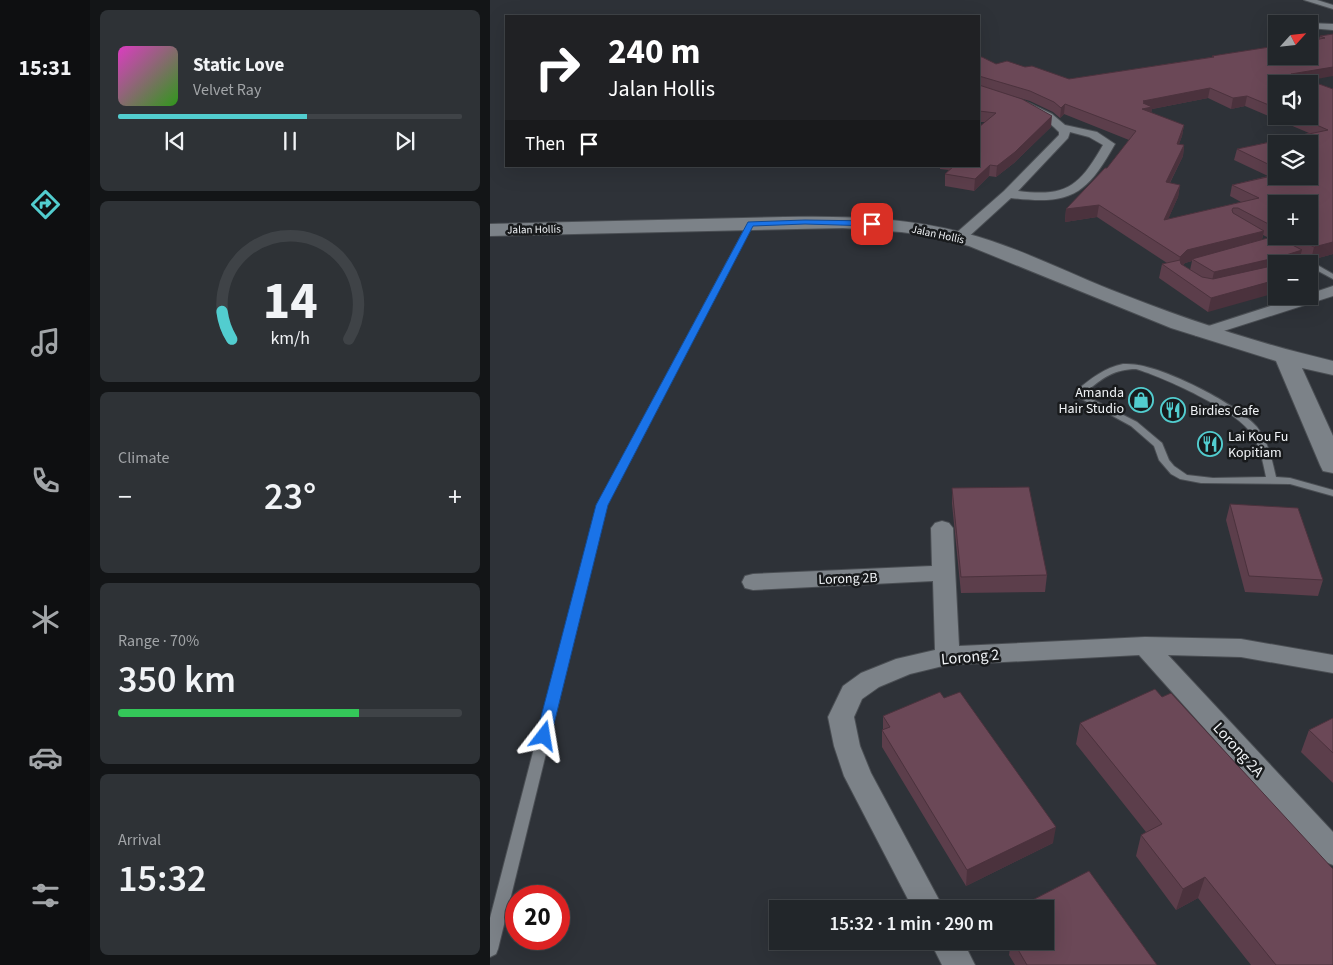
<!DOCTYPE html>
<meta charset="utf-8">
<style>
body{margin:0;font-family:"Source Sans 3",sans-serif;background:#2e3236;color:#f1f3f6;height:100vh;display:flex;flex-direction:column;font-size:19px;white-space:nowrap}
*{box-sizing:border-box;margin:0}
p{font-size:16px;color:#a2a5a8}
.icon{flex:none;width:28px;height:28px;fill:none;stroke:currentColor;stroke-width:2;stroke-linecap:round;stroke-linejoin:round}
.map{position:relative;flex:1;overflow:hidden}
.drawer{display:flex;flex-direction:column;gap:10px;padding:10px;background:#131517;width:400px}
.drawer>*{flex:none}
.top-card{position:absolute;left:15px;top:15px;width:475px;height:152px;border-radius:0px;box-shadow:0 5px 20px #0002,0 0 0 1px #3f4347;background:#202124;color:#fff;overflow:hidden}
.needle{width:32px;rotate:63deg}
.tools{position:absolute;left:778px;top:15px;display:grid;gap:10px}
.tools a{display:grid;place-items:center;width:50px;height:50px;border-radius:0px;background:#22262a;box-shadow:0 5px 20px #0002,0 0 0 1px #3f4347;font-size:25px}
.speed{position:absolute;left:15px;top:885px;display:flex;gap:10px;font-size:25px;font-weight:700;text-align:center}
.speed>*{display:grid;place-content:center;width:65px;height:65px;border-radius:50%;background:#22262a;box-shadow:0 5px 20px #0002,0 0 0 1px #3f4347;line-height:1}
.speed .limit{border:8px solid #d22;background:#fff;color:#111}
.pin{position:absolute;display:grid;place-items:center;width:42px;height:42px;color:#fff;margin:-21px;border-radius:10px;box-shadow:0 2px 8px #0006}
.me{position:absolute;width:55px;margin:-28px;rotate:14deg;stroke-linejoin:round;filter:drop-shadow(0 0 4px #0008)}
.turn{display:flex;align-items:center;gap:18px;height:105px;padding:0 20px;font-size:22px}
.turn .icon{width:65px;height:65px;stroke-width:2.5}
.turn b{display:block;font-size:35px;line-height:42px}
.then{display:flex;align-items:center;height:48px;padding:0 20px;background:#0003;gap:10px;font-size:19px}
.big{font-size:38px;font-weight:600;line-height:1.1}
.drawer .widget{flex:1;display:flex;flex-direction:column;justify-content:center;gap:8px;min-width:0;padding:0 18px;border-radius:8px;background:#2e3236}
.drawer .dial{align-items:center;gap:0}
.dial svg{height:130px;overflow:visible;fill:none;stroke:#3f4347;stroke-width:7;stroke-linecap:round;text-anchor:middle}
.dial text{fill:#f1f3f6;stroke:none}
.song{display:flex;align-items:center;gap:15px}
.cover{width:60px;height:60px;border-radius:8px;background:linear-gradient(135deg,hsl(310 70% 55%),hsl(110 70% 35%))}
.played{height:5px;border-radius:2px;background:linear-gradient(90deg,#52cdcf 55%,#3f4347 55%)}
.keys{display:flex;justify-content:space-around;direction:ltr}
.heat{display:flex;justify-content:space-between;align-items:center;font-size:28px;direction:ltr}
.charge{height:8px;border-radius:4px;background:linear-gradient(90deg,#34c759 70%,#3f4347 0)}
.trip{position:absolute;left:279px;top:900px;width:285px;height:50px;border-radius:0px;background:#22262a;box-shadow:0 5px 20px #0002,0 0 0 1px #3f4347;font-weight:600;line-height:50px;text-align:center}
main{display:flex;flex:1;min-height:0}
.tabs{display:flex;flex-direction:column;width:90px;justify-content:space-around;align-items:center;background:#0e0f11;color:#a2a5a8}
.tabs .icon{width:35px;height:35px}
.tabs .active{color:#52cdcf}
.tabs b{font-size:22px;color:#f1f3f6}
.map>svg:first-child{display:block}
</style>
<main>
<nav class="tabs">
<b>15:31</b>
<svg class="icon active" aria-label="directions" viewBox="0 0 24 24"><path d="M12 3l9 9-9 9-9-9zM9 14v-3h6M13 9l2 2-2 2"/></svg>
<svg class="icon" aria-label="music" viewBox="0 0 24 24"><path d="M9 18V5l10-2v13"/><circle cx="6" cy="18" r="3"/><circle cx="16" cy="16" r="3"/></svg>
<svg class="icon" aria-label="phone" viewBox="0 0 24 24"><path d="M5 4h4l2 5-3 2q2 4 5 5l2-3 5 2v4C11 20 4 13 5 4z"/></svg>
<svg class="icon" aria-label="climate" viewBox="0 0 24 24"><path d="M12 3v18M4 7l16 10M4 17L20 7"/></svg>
<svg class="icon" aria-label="car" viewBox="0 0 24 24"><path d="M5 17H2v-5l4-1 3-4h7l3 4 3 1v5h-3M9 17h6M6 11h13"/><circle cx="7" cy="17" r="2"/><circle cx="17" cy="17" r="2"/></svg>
<svg class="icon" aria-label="filters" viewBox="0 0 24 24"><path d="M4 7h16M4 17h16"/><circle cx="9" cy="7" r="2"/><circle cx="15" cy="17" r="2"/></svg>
</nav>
<section class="drawer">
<div class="widget">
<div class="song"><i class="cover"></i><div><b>Static Love</b><p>Velvet Ray</p></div></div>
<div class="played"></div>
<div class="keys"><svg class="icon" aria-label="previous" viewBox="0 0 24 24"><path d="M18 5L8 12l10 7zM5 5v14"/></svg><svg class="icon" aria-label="pause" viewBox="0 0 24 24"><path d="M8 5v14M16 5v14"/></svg><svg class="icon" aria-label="next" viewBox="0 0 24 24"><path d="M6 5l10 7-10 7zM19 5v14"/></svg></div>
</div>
<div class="widget dial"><svg viewBox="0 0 100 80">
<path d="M14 69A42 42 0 1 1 86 69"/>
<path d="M14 69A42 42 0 0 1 8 52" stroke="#52cdcf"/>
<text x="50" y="56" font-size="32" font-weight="700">14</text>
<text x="50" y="72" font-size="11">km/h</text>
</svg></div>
<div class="widget"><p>Climate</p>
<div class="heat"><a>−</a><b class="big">23°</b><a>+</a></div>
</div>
<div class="widget"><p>Range · 70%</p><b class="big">350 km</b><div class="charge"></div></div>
<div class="widget"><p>Arrival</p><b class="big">15:32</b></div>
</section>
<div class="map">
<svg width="843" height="965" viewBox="0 0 843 965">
<rect width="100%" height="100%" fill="#2e3238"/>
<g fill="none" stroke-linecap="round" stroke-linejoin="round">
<defs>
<g id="lane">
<path d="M258 223 263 224 117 505 8 949 6 954 0 957V918L107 505Z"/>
<path d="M795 250H801L843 274V279L819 266V264H814L795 254Z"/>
<path d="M633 364C638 364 643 364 648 365 679 370 747 404 767 427 778 441 782 460 786 477L800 478 843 490V496L800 484 711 483 690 479 681 474 669 460 664 446 641 426 588 397V389C602 378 614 368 633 364ZM646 369C673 377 746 410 761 433 770 446 773 462 776 477L723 478 697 475 684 466 679 460 672 443 647 422 596 396V392C612 378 625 369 646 369Z"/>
</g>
<g id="street">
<path d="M814 0H827L843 5V9Z"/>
<path d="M783 23 787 24 786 28 779 26Z"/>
<path d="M819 23 843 24V30L819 28Z"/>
<path d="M489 87 539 103 562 114 575 125 607 132 625 144C596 196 580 205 521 198L475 240 470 241 463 237 465 234 514 191 569 135V132C548 110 517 102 489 93ZM580 132 599 137 613 145C589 187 576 197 528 191L578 138Z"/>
<path d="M843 286V296L718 336H706L704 333 706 330 811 296H819V294Z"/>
<path d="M452 521 459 523 463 528 469 646 655 637 751 639 843 655V673L751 657 678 655 843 832V865L833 861 649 655 457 665 420 674 389 687 372 699 364 717 370 746 381 773 454 909H423L354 776 344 746 338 717 353 686 371 673 406 659 445 650 443 581 263 590 255 588 252 582 255 576 263 574 442 566 441 528 445 523Z"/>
<path d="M440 941H473L485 965H452Z"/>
</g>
<path id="secondary" d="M294 217C355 216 415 217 475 233 525 246 572 270 619 289 692 318 766 343 843 361V375L812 368 843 436V473L833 471 830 465 786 361 681 328 479 246 440 236 411 232 353 228 0 236V224Z"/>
</defs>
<use href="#lane" stroke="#4a4e53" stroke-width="2"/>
<use href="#street" stroke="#4a4e53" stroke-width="2"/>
<use href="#secondary" stroke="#4a4e53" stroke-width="2"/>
<use href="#lane" fill="#7c8288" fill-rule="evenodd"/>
<use href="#street" fill="#7c8288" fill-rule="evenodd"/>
<use href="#secondary" fill="#7c8288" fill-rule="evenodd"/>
</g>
<g fill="#5c3e4b" fill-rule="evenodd">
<path d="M843 34 818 80 843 89V254L821 260 810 255 809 261 813 264H786L718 312 669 278 672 264 677 263 607 217 575 222 576 209 617 168 639 140 574 114 570 118 563 112 540 101 522 96 561 127 524 163 506 177 499 176 484 191 455 186V174L459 170 450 169V166H489L495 122H489V57L506 64 535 67 579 79 722 57V56L829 39 830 36ZM786 84 819 116H786ZM718 98 741 109 755 106 819 133 747 149 744 160 778 176 742 185 740 196 751 202 678 219 688 197 690 185 680 183 693 156 694 145 689 144 692 136 694 125 661 113 662 109ZM786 144 819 176H786ZM786 204 819 236H786ZM773 235 779 238 772 240ZM702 261 700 270 693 265 695 263Z"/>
<path d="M462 488 557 575 555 592 471 593 462 504Z"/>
<path d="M740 504 833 580 828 596 755 592 736 520Z"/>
<path d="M393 716 563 843 476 886 392 747V730H393Z"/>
<path d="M843 718V783L811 752 819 730Z"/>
<path d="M590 723 843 965H761L708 898 686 910 646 856 651 835 656 832 586 744Z"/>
<path d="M599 871 667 965H525L519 955 521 941H555V909H527V908Z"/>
</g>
<g fill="#4b323d">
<path d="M843 67V76L800 84 801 74Z"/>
<path d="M720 88 718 98 662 109 660 118 651 120 653 101Z"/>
<path d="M757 96 755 106 741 109 743 98Z"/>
<path d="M575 104 574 114 570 118 571 108Z"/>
<path d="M562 116 561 127 524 163 506 177 507 166Z"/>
<path d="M694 125 692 136 685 155 687 144Z"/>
<path d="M694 145 693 156 674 194 676 182Z"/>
<path d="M500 165 499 176 484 191 485 179Z"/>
<path d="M690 185 688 197 672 233 674 220Z"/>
<path d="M609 205 607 217 575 222 576 209Z"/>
<path d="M774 231 771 243 702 259V261L695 263 688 270 690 257 697 250Z"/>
<path d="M843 242V254L821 260 824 247Z"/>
<path d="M812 250 808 264 796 255Z"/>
<path d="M789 257 787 264H786V267L721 285 724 272Z"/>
<path d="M825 270 821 283 819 284V272Z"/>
<path d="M786 280V293L718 312 721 298Z"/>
<path d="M566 827 563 843 476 886 477 870Z"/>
<path d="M715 877 708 898 686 910 693 889Z"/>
</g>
<g fill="#6b4857" stroke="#4b323d" fill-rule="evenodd">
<path d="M843 34V67L801 74 843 89V242L824 247 803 236H819V204H786V228L748 208H743L742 210 743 213 774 231 697 250 690 257 609 205 576 209 615 168H617L646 131 575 104 571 108 564 102 540 91 489 76V57H492L506 64 517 61 535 67 542 66 579 79 724 57 722 56 786 46V56H819V41L835 38 830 36ZM786 84H819V116H806L838 130 747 149 786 168V144H819V176H786V175L742 185 769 198 674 220 690 185 676 182 694 145 687 144 694 125 652 109 662 107 653 103 656 102 653 101 720 88 743 98 757 96 786 108Z"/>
<path d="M489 83V85L532 99 562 116 525 152 507 166 500 165 485 179 455 174 464 166H489V127L506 113 489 111Z"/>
<path d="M785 236 812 250 796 255 813 264H790L791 259 789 257 724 272 702 259Z"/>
<path d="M690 260 691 264 712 277 723 279 786 265V280L721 298 672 264Z"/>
<path d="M819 267 825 270 819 272Z"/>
<path d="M539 487 557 575 471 577 462 488Z"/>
<path d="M740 504 808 508 833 580 759 576Z"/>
<path d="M665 689 672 697 681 693 843 869V965H786L715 877 693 889 651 835 672 824 590 723Z"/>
<path d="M450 692 454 698 470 692 566 827 477 870 392 730 400 727 393 716Z"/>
<path d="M843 718V753L819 730Z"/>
<path d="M599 871 667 965H537L523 941H555V909H528L527 908Z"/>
</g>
<path fill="#1a73e8" stroke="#114b97" d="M315 220 382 221 386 224 382 226 315 224 263 226 118 505 61 736 59 741 54 743 48 741 46 736 106 505 258 222Z"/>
<defs>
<symbol id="shop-ring" viewBox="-11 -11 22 22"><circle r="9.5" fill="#181a1c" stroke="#52cdcf" stroke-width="1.5"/><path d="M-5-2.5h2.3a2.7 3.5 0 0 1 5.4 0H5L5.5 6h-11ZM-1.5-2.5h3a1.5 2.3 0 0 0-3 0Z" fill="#52cdcf"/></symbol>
<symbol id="restaurant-ring" viewBox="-11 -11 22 22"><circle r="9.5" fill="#181a1c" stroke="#52cdcf" stroke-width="1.5"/><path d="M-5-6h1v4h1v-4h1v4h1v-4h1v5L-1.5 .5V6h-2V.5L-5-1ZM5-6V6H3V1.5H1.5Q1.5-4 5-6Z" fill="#52cdcf"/></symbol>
</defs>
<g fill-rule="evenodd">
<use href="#shop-ring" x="637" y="386" width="28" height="28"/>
<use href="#restaurant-ring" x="669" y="396" width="28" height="28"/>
<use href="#restaurant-ring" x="706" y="430" width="28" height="28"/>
</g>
<g text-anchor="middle" stroke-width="5" stroke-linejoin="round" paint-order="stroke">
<g font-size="11" fill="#f0f3f6" stroke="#181a1c">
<text transform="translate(44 229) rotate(-1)" y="4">Jalan Hollis</text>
<text transform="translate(448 234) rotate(12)" y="4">Jalan Hollis</text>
</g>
<g font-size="14" fill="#f0f3f6" stroke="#181a1c" text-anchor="start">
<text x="634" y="397" text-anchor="end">Amanda<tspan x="634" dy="16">Hair Studio</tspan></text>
<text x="700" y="415">Birdies Cafe</text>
<text x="738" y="441">Lai Kou Fu<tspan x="738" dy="16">Kopitiam</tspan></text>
</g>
<g font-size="14" fill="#f0f3f6" stroke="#181a1c">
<text transform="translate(358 578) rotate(-2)" y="5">Lorong 2B</text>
</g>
<g font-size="16" fill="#f0f3f6" stroke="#181a1c">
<text transform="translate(480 656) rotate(-5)" y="6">Lorong 2</text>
<text transform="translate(749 749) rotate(48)" y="6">Lorong 2A</text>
</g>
</g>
</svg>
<div class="tools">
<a><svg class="needle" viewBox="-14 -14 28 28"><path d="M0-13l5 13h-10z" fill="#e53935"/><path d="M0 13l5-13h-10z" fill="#a2a5a8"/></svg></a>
<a><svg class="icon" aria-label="sound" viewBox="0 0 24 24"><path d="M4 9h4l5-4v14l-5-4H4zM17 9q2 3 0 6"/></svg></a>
<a><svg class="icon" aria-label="layers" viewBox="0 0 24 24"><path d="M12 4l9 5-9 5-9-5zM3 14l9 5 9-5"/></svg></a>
<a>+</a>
<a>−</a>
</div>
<div class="speed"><div class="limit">20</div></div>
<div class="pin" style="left:382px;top:224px;background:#d93025"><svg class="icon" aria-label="arrive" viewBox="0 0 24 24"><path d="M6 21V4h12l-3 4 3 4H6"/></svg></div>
<svg class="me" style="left:54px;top:736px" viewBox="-20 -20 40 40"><path d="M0-17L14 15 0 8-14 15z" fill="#1a73e8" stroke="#fff" stroke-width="4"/></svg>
<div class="trip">15:32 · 1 min · 290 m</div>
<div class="top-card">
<div class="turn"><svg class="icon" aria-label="right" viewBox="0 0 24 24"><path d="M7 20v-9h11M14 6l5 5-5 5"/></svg><div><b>240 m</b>Jalan Hollis</div></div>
<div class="then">Then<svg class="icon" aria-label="arrive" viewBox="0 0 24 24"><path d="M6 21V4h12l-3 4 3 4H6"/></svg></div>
</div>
</div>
</main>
